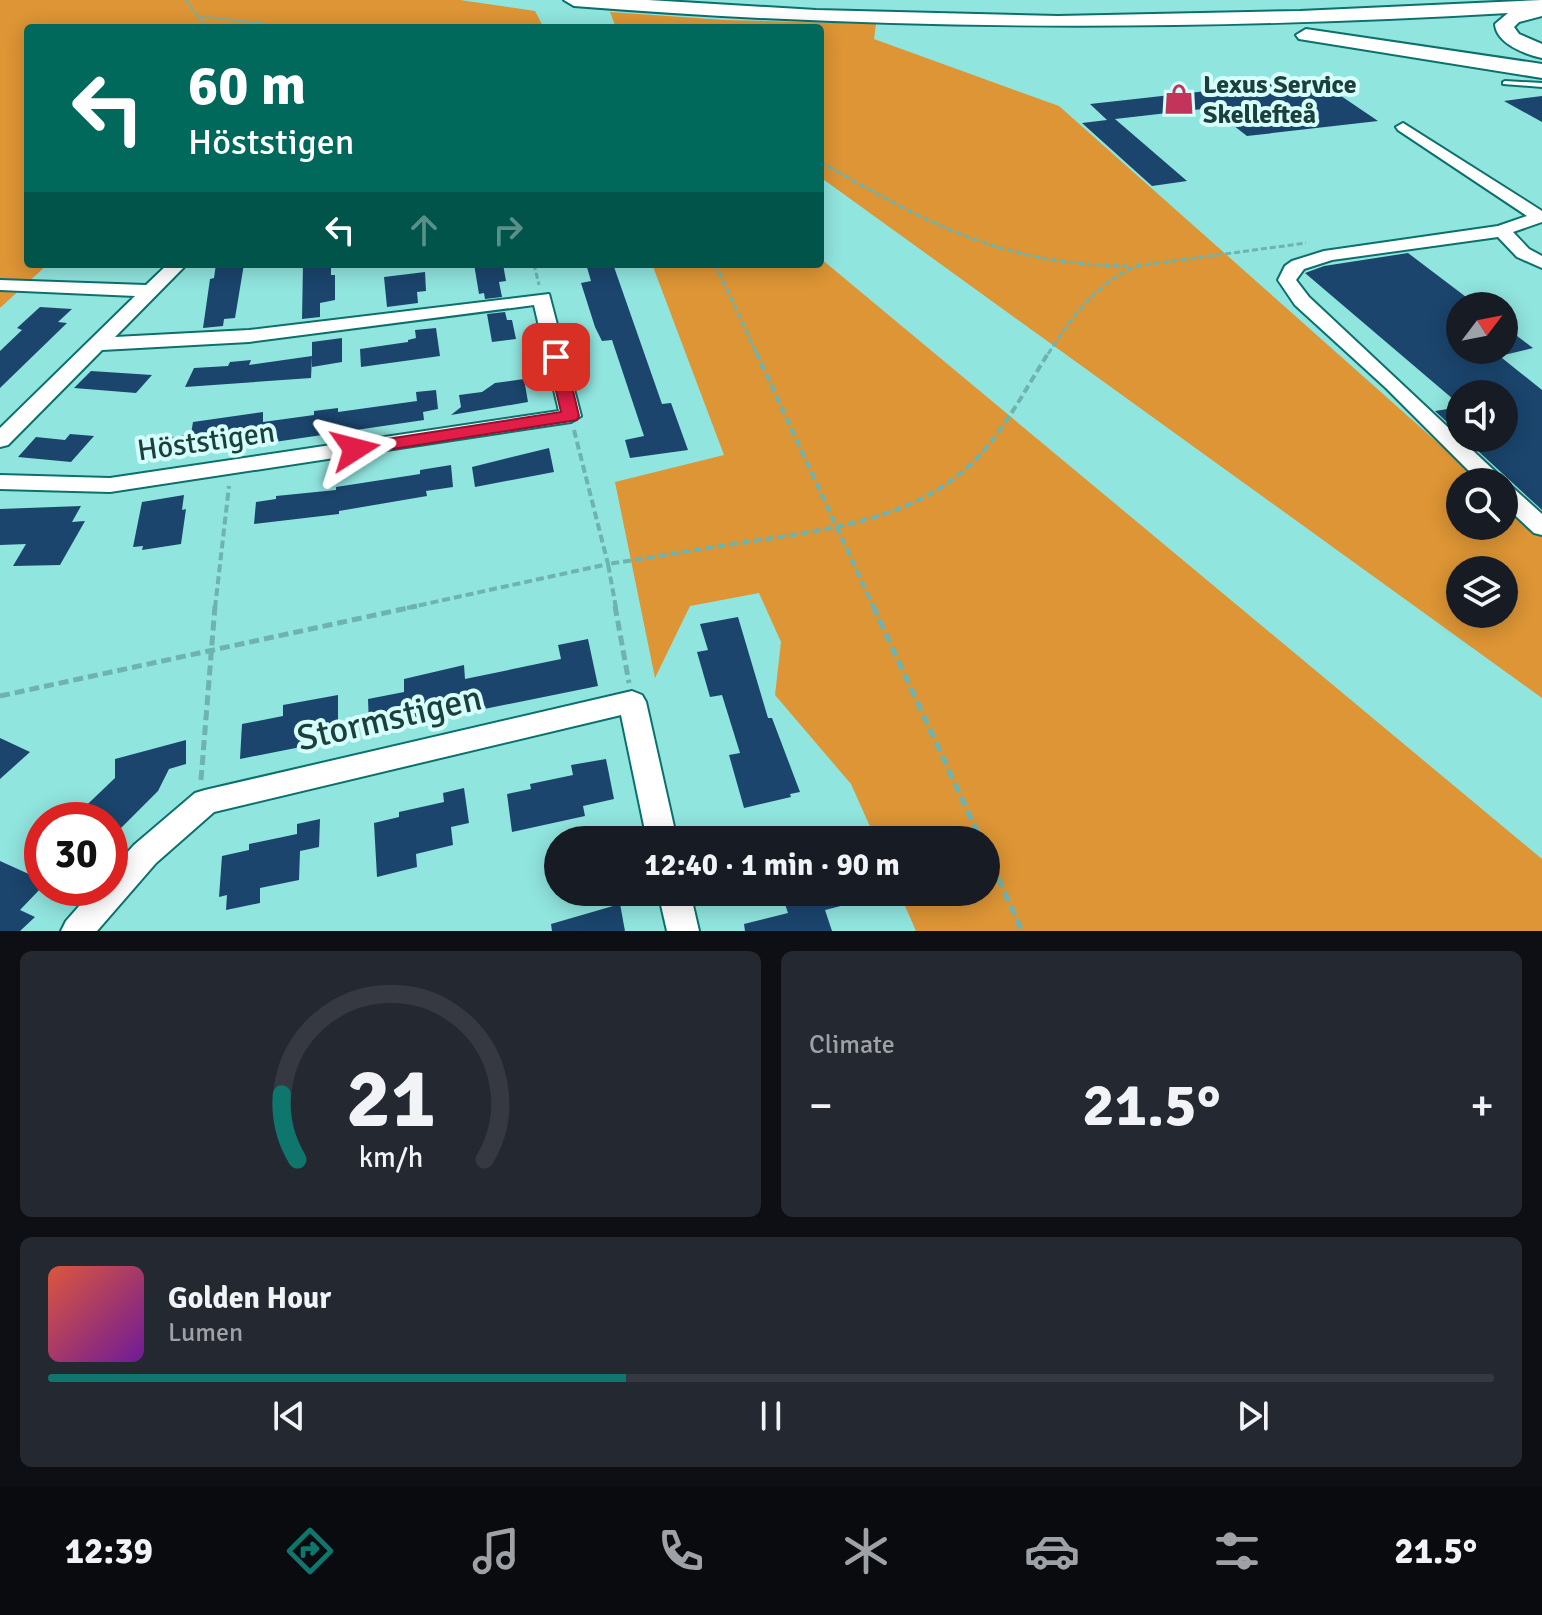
<!DOCTYPE html>
<meta charset="utf-8">
<style>
body{margin:0;font-family:Signika,sans-serif;background:#242831;color:#f1f3f6;height:100vh;display:flex;flex-direction:column;font-size:30px;white-space:nowrap}
*{box-sizing:border-box;margin:0}
p{font-size:26px;color:#9ea1a6}
.icon{flex:none;width:44px;height:44px;fill:none;stroke:currentColor;stroke-width:2;stroke-linecap:round;stroke-linejoin:round}
.map{position:relative;height:931px;overflow:hidden}
.details{display:flex;flex-direction:column;gap:20px;padding:20px;background:#0d0f14;flex:1}
.details>*{flex:none}
.hud{position:absolute;left:24px;top:24px;width:800px;height:244px;border-radius:8px;box-shadow:0 4px 20px #0003;background:#00695c;color:#fff;overflow:hidden}
.needle{width:52px;rotate:58deg}
.buttons{position:absolute;left:1446px;top:292px;display:grid;gap:16px}
.buttons a{display:grid;place-items:center;width:72px;height:72px;border-radius:50%;background:#171b24;box-shadow:0 4px 20px #0003;font-size:40px}
.speed{position:absolute;left:24px;top:802px;display:flex;gap:16px;font-size:40px;font-weight:700;text-align:center}
.speed>*{display:grid;place-content:center;width:104px;height:104px;border-radius:50%;background:#171b24;box-shadow:0 4px 20px #0003;line-height:1}
.speed .limit{border:12px solid #d22;background:#fff;color:#111}
.pin{position:absolute;display:grid;place-items:center;width:68px;height:68px;color:#fff;margin:-34px;border-radius:16px;box-shadow:0 4px 12px #0006}
.me{position:absolute;width:88px;margin:-44px;rotate:81deg;stroke-linejoin:round;filter:drop-shadow(0 0 6px #0008)}
.turn{display:flex;align-items:center;gap:28px;height:168px;padding:0 32px;font-size:36px}
.turn .icon{width:104px;height:104px;stroke-width:2.5}
.turn b{display:block;font-size:56px;line-height:68px}
.lanes{display:flex;align-items:center;height:76px;padding:0 32px;background:#0003;justify-content:center;gap:40px;direction:ltr}
.lanes .off{opacity:.35}
.big{font-size:60px;font-weight:700;line-height:1.1}
.details .card{flex:1;display:flex;flex-direction:column;justify-content:center;gap:12px;min-width:0;padding:0 28px;border-radius:12px;background:#242831}
.details .dial{align-items:center;gap:0}
.dial svg{height:208px;overflow:visible;fill:none;stroke:#363941;stroke-width:7;stroke-linecap:round;text-anchor:middle}
.dial text{fill:#f1f3f6;stroke:none}
.song{display:flex;align-items:center;gap:24px}
.cover{width:96px;height:96px;border-radius:12px;background:linear-gradient(135deg,hsl(10 70% 55%),hsl(280 70% 35%))}
.played{height:8px;border-radius:4px;background:linear-gradient(90deg,#0f766e 40%,#363941 40%)}
.keys{display:flex;justify-content:space-around;direction:ltr}
.heat{display:flex;justify-content:space-between;align-items:center;font-size:44px;direction:ltr}
.details .tiles{flex:1;display:grid;gap:20px;grid-template-columns:1fr 1fr}
.card:last-child{grid-column:span 2}
.trip{position:absolute;left:544px;top:826px;width:456px;height:80px;border-radius:40px;background:#171b24;box-shadow:0 4px 20px #0003;font-weight:700;line-height:80px;text-align:center}
.menu{display:flex;height:128px;justify-content:space-around;align-items:center;background:#090b0e;color:#9ea1a6}
.menu .icon{width:56px;height:56px}
.menu .active{color:#0f766e}
.menu b{font-size:36px;color:#f1f3f6}
.map>svg:first-child{display:block}
</style>
<div class="map">
<svg width="1542" height="931" viewBox="0 0 1542 931">
<rect width="100%" height="100%" fill="#91e5df"/>
<g fill="#dd9535" fill-rule="evenodd">
<path d="M0 0H460L535 11 544 28H28V264H48L0 308Z"/>
<path d="M610 12 725 20 876 24 874 39 1059 106 1482 482H1460V526H1504V502L1542 535V698L820 177V28H616ZM1460 570H1504V614H1460Z"/>
<path d="M820 258 1542 859V931H916L899 892H986V840H876L851 784 775 695 781 642 759 593 690 606 655 678 615 482 724 455 652 264H820Z"/>
</g>
<g fill="#1b456d">
<path d="M1316 79 1378 121 1247 136 1211 108 1115 119 1187 181 1152 186 1082 123 1107 120 1090 104Z"/>
<path d="M1542 96V122L1504 101Z"/>
<path d="M1408 253 1478 306H1460V350H1492L1542 390V510L1464 438H1504V394H1460V405L1305 273 1324 266Z"/>
<path d="M216 264H244L235 318 224 319 223 326 203 328 210 279 214 278Z"/>
<path d="M303 264H331V275H335V300L320 303V317L302 319Z"/>
<path d="M474 264H503L506 281 499 282 502 297 485 299 484 293 479 294Z"/>
<path d="M586 264H613L662 404 671 403 688 450 630 458 625 440 644 436 612 340 602 341 595 327 581 283 591 281Z"/>
<path d="M425 272 426 291 417 292 418 303 387 307 384 277Z"/>
<path d="M40 307 72 309 58 322 67 323 0 388V351L22 330 17 328Z"/>
<path d="M505 312 507 320H512L516 339 492 342 487 314Z"/>
<path d="M1504 326 1533 348 1504 355Z"/>
<path d="M436 328 440 356 361 367 360 349 408 342V340L416 338 415 330Z"/>
<path d="M342 338V362L312 367V342Z"/>
<path d="M312 356 311 378 185 387 194 368 228 366 230 362 251 360 249 365Z"/>
<path d="M91 371 152 375 136 393 74 388Z"/>
<path d="M524 379 528 402 451 415 461 407 459 395 482 392 495 383Z"/>
<path d="M436 390 438 409 423 412 424 420 153 460 156 440 191 434 193 422 263 412V422L314 415V411L338 408V412L417 401 416 392Z"/>
<path d="M1460 407V434L1435 411Z"/>
<path d="M70 434 94 436 71 462 18 457 36 437 65 440Z"/>
<path d="M549 448 554 472 475 487 472 467Z"/>
<path d="M451 465 453 487 426 491 427 496 339 511V514L254 524 256 502 276 499V496L336 490V487L420 474V470Z"/>
<path d="M184 495 182 510 186 509 181 544 142 550 143 546 133 547 142 502Z"/>
<path d="M81 506 72 522 85 521 60 565 13 566 26 544 0 545V509Z"/>
<path d="M738 617 768 718H772L800 792 790 794 791 797 744 808 729 755 740 753 722 695 710 697 697 652 708 650 700 624Z"/>
<path d="M588 639 598 686 375 731V725L369 726 368 699 404 692V679L464 665 465 679 561 659 558 645Z"/>
<path d="M338 695V732L316 737V744L240 759 242 724 283 716V705Z"/>
<path d="M0 738 30 752 0 779Z"/>
<path d="M186 740V764L169 769 158 791 110 839V820H71L115 778V759Z"/>
<path d="M606 759 614 799 583 806 585 816 512 832 507 794 531 789 530 784 573 775 571 765Z"/>
<path d="M464 788 469 823 451 827 453 845 416 854 417 867 377 877 374 823 399 817V812L444 802 443 793Z"/>
<path d="M320 819 319 847 300 851 299 880 260 888V903L226 910 227 895 219 897 222 856 249 850V844L297 834V824Z"/>
<path d="M0 861 42 880V887L20 910 35 917 20 931H0Z"/>
<path d="M781 892H867L868 899 825 910 832 931H745L744 924 788 913Z"/>
<path d="M620 904 625 931H552L551 924Z"/>
</g>
<g fill="none" stroke-linecap="round" stroke-linejoin="round">
<defs>
<path id="service" d="M1505 81 1542 83V87L1503 84V82Z"/>
<g id="minor">
<path d="M1403 123 1542 211V222L1513 232 1529 249 1542 256V268L1517 257 1498 237 1332 260 1304 269 1296 280 1309 297 1501 477 1504 482H1480L1386 388 1295 305 1278 280 1285 266 1292 261 1324 251 1498 226 1527 216 1398 130 1396 127Z"/>
<path d="M168 264H187L115 337 249 330 549 294 581 416 571 422 110 492 0 489V475L110 478 559 411 534 305 249 342 102 350 8 445 0 447V428L135 296 0 290V280L146 285Z"/>
<path d="M1504 485 1512 487 1542 514V535L1534 533 1504 505Z"/>
<path d="M632 691 642 695 646 702 677 840H647L621 715 214 812 156 863 97 931H61L66 921 95 888H110V872L134 845 195 793 205 790Z"/>
<path d="M658 892H690L699 931H667Z"/>
</g>
<g id="trunk">
<path d="M564 0H648L816 10 1058 16 1300 11 1542 0V16L1519 22 1514 27 1519 34 1542 44V58C1524 54 1496 43 1495 24L1508 13C1196 31 886 31 574 6Z"/>
<path d="M1306 29 1542 64V78L1299 39 1296 35Z"/>
</g>
</defs>
<use href="#service" stroke="#0c706c" stroke-width="4"/>
<use href="#minor" stroke="#0c706c" stroke-width="4"/>
<use href="#trunk" stroke="#0c706c" stroke-width="4"/>
<g stroke="#6eb3ae" stroke-width="2" stroke-dasharray="5 2" stroke-linecap="butt">
<path d="M186 0 197 16 305 28"/>
<path d="M198 18 210 28"/>
</g>
<g stroke="#6eb3ae" stroke-width="3" stroke-dasharray="6 3" stroke-linecap="butt">
<path d="M820 162C928 223 998 264 1127 266"/>
<path d="M534 264 539 285"/>
<path d="M715 264 757 354"/>
<path d="M1136 266 1306 243"/>
<path d="M1048 354C1072 317 1094 286 1135 266"/>
</g>
<g stroke="#6eb3ae" stroke-width="4" stroke-dasharray="8 4" stroke-linecap="butt">
<path d="M756 352 874 608"/>
<path d="M215 608 229 486"/>
<path d="M407 608 608 564 574 430"/>
<path d="M616 608 608 564C654 557 700 549 747 542 822 530 910 521 969 466 1003 434 1024 391 1049 352"/>
</g>
<g stroke="#6eb3ae" stroke-width="5" stroke-dasharray="10 5" stroke-linecap="butt">
<path d="M615 606 629 683"/>
<path d="M873 606 981 840"/>
<path d="M0 696 417 606"/>
<path d="M201 780 215 606"/>
<path d="M986 851 1022 931"/>
</g>
<use href="#service" fill="#fff" fill-rule="evenodd"/>
<use href="#minor" fill="#fff" fill-rule="evenodd"/>
<use href="#trunk" fill="#fff" fill-rule="evenodd"/>
</g>
<path fill="#e11d48" stroke="#92132f" stroke-width="2" d="M556 352 565 357 579 416 577 420 355 455 346 449 355 444 561 412 548 357Z"/>
<defs>
<symbol id="shop-bare" viewBox="-9 -9 18 18"><path d="M-5-2.5h2.3a2.7 3.5 0 0 1 5.4 0H5L5.5 6h-11ZM-1.5-2.5h3a1.5 2.3 0 0 0-3 0Z" fill="#c3345a" stroke="#d6fefa" stroke-width="2.5" paint-order="stroke"/></symbol>
</defs>
<g fill-rule="evenodd">
<use href="#shop-bare" x="1157" y="77" width="44" height="44"/>
</g>
<g text-anchor="middle" stroke-width="8" stroke-linejoin="round" paint-order="stroke">
<g font-size="26" font-weight="bold" fill="#1c3f3d" stroke="#d6fefa" text-anchor="start">
<text x="1203" y="93">Lexus Service<tspan x="1203" dy="30">Skellefteå</tspan></text>
</g>
<g font-size="30" fill="#1c3f3d" stroke="#d6fefa">
<text transform="translate(206 441) rotate(-8)" y="10">Höststigen</text>
</g>
<g font-size="36" fill="#1c3f3d" stroke="#d6fefa">
<text transform="translate(389 717) rotate(-13)" y="13">Stormstigen</text>
</g>
</g>
</svg>
<div class="buttons">
<a><svg class="needle" viewBox="-14 -14 28 28"><path d="M0-13l5 13h-10z" fill="#e53935"/><path d="M0 13l5-13h-10z" fill="#9ea1a6"/></svg></a>
<a><svg class="icon" aria-label="sound" viewBox="0 0 24 24"><path d="M4 9h4l5-4v14l-5-4H4zM17 9q2 3 0 6"/></svg></a>
<a><svg class="icon" aria-label="search" viewBox="0 0 24 24"><circle cx="10" cy="10" r="6"/><path d="M15 15l6 6"/></svg></a>
<a><svg class="icon" aria-label="layers" viewBox="0 0 24 24"><path d="M12 4l9 5-9 5-9-5zM3 14l9 5 9-5"/></svg></a>
</div>
<div class="speed"><div class="limit">30</div></div>
<div class="pin" style="left:556px;top:357px;background:#d93025"><svg class="icon" aria-label="arrive" viewBox="0 0 24 24"><path d="M6 21V4h12l-3 4 3 4H6"/></svg></div>
<svg class="me" style="left:355px;top:449px" viewBox="-20 -20 40 40"><path d="M0-17L14 15 0 8-14 15z" fill="#e11d48" stroke="#fff" stroke-width="4"/></svg>
<div class="trip">12:40 · 1 min · 90 m</div>
<div class="hud">
<div class="turn"><svg class="icon" aria-label="left" viewBox="0 0 24 24"><path d="M17 20v-9H6M10 6l-5 5 5 5"/></svg><div><b>60 m</b>Höststigen</div></div>
<div class="lanes"><svg class="icon" aria-label="left" viewBox="0 0 24 24"><path d="M17 20v-9H6M10 6l-5 5 5 5"/></svg><svg class="icon off" aria-label="ahead" viewBox="0 0 24 24"><path d="M12 20V5M6 11l6-6 6 6"/></svg><svg class="icon off" aria-label="right" viewBox="0 0 24 24"><path d="M7 20v-9h11M14 6l5 5-5 5"/></svg></div>
</div>
</div>
<section class="details">
<div class="tiles">
<div class="card dial"><svg viewBox="0 0 100 80">
<path d="M14 69A42 42 0 1 1 86 69"/>
<path d="M14 69A42 42 0 0 1 8 44" stroke="#0f766e"/>
<text x="50" y="56" font-size="32" font-weight="700">21</text>
<text x="50" y="72" font-size="11">km/h</text>
</svg></div>
<div class="card"><p>Climate</p>
<div class="heat"><a>−</a><b class="big">21.5°</b><a>+</a></div>
</div>
<div class="card">
<div class="song"><i class="cover"></i><div><b>Golden Hour</b><p>Lumen</p></div></div>
<div class="played"></div>
<div class="keys"><svg class="icon" aria-label="previous" viewBox="0 0 24 24"><path d="M18 5L8 12l10 7zM5 5v14"/></svg><svg class="icon" aria-label="pause" viewBox="0 0 24 24"><path d="M8 5v14M16 5v14"/></svg><svg class="icon" aria-label="next" viewBox="0 0 24 24"><path d="M6 5l10 7-10 7zM19 5v14"/></svg></div>
</div>
</div>
</section>
<nav class="menu">
<b>12:39</b>
<svg class="icon active" aria-label="directions" viewBox="0 0 24 24"><path d="M12 3l9 9-9 9-9-9zM9 14v-3h6M13 9l2 2-2 2"/></svg>
<svg class="icon" aria-label="music" viewBox="0 0 24 24"><path d="M9 18V5l10-2v13"/><circle cx="6" cy="18" r="3"/><circle cx="16" cy="16" r="3"/></svg>
<svg class="icon" aria-label="phone" viewBox="0 0 24 24"><path d="M5 4h4l2 5-3 2q2 4 5 5l2-3 5 2v4C11 20 4 13 5 4z"/></svg>
<svg class="icon" aria-label="climate" viewBox="0 0 24 24"><path d="M12 3v18M4 7l16 10M4 17L20 7"/></svg>
<svg class="icon" aria-label="car" viewBox="0 0 24 24"><path d="M5 17H2v-5l4-1 3-4h7l3 4 3 1v5h-3M9 17h6M6 11h13"/><circle cx="7" cy="17" r="2"/><circle cx="17" cy="17" r="2"/></svg>
<svg class="icon" aria-label="filters" viewBox="0 0 24 24"><path d="M4 7h16M4 17h16"/><circle cx="9" cy="7" r="2"/><circle cx="15" cy="17" r="2"/></svg>
<b>21.5°</b>
</nav>
